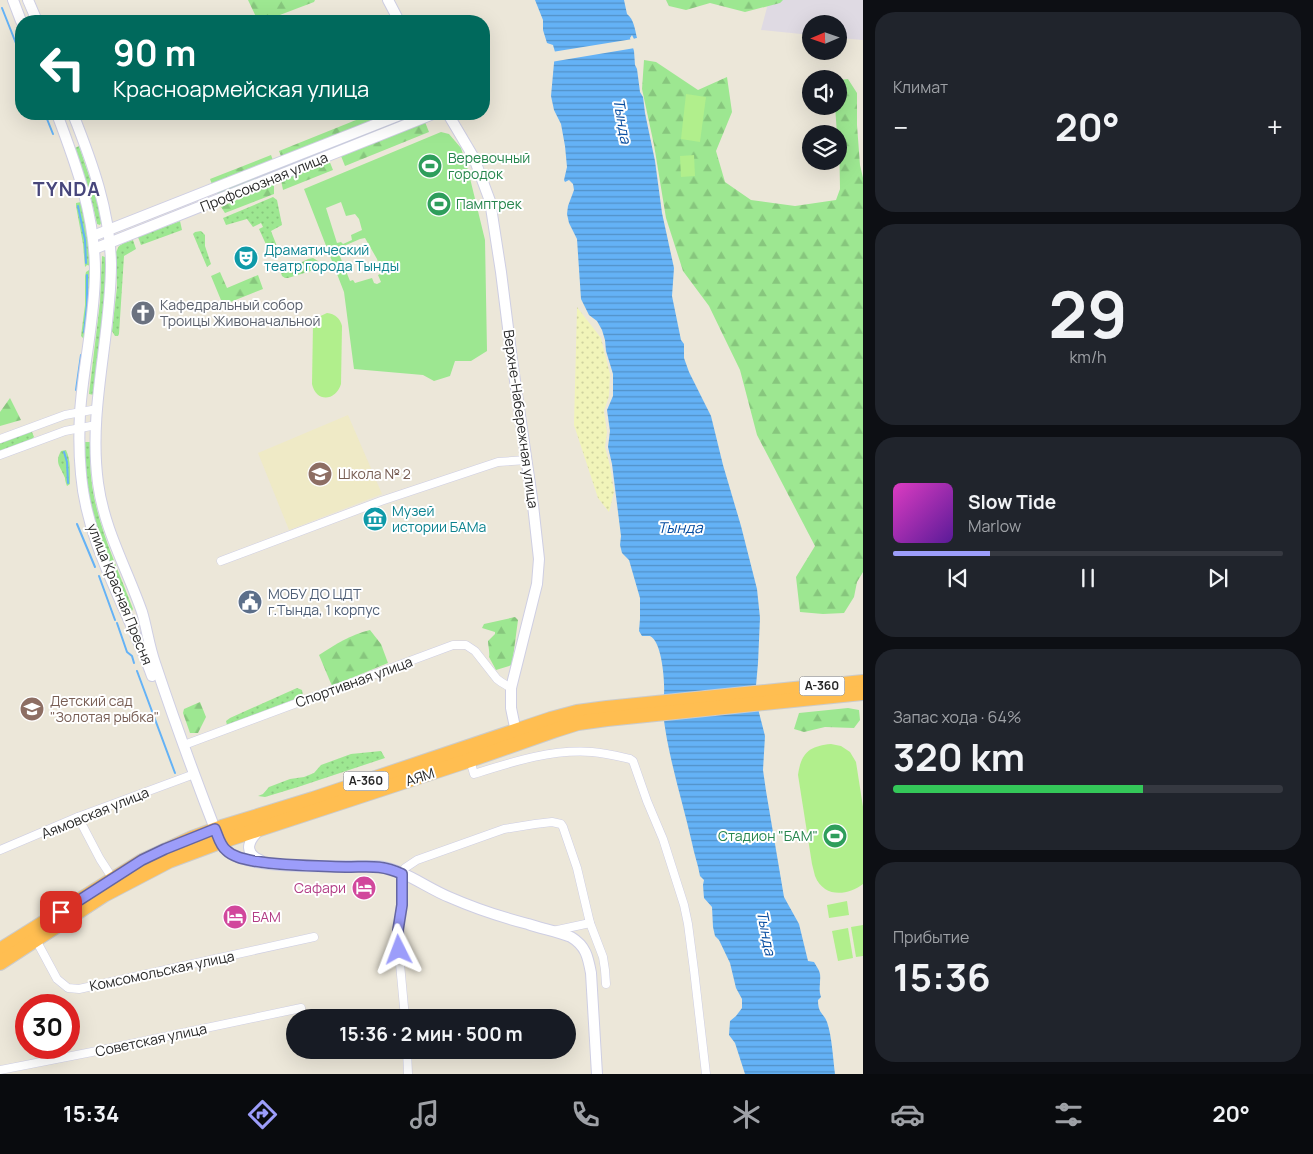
<!DOCTYPE html>
<html lang="ru">
<meta charset="utf-8">
<style>
body{margin:0;font-family:Manrope,sans-serif;background:#20242c;color:#f1f3f6;height:100vh;display:flex;flex-direction:column;font-size:19px;white-space:nowrap}
*{box-sizing:border-box;margin:0}
p{font-size:16px;color:#9ea1a6}
.icon{flex:none;width:28px;height:28px;fill:none;stroke:currentColor;stroke-width:2;stroke-linecap:round;stroke-linejoin:round}
.map{position:relative;flex:1;overflow:hidden}
.drawer{display:flex;flex-direction:column;gap:12px;padding:12px;background:#0d0f14;width:450px}
.drawer>*{flex:none}
.banner{position:absolute;left:15px;top:15px;width:475px;height:105px;border-radius:20px;box-shadow:0 5px 20px #0002;background:#00695c;color:#fff;overflow:hidden}
.needle{width:32px;rotate:268deg}
.fabs{position:absolute;left:802px;top:15px;display:grid;gap:10px}
.fabs a{display:grid;place-items:center;width:45px;height:45px;border-radius:50%;background:#171b24;box-shadow:0 5px 20px #0002;font-size:25px}
.speed{position:absolute;left:15px;top:994px;display:flex;gap:10px;font-size:25px;font-weight:700;text-align:center}
.speed>*{display:grid;place-content:center;width:65px;height:65px;border-radius:50%;background:#171b24;box-shadow:0 5px 20px #0002;line-height:1}
.speed .limit{border:8px solid #d22;background:#fff;color:#111}
.pin{position:absolute;display:grid;place-items:center;width:42px;height:42px;color:#fff;margin:-21px;border-radius:10px;box-shadow:0 2px 8px #0006}
.me{position:absolute;width:55px;margin:-28px;rotate:357deg;stroke-linejoin:round;filter:drop-shadow(0 0 4px #0008)}
.turn{display:flex;align-items:center;gap:18px;height:105px;padding:0 15px;font-size:22px}
.turn .icon{width:65px;height:65px;stroke-width:2.5}
.turn b{display:block;font-size:35px;line-height:42px}
.big{font-size:38px;font-weight:700;line-height:1.1}
.drawer .widget{flex:1;display:flex;flex-direction:column;justify-content:center;gap:8px;min-width:0;padding:0 18px;border-radius:20px;background:#20242c}
.drawer .dial{align-items:center;gap:0}
.dial b{font-size:65px;line-height:1}
.song{display:flex;align-items:center;gap:15px}
.cover{width:60px;height:60px;border-radius:8px;background:linear-gradient(135deg,hsl(310 70% 55%),hsl(270 70% 35%))}
.played{height:5px;border-radius:2px;background:linear-gradient(90deg,#9c9dfa 25%,#363941 25%)}
.keys{display:flex;justify-content:space-around;direction:ltr}
.heat{display:flex;justify-content:space-between;align-items:center;font-size:28px;direction:ltr}
.charge{height:8px;border-radius:4px;background:linear-gradient(90deg,#34c759 64%,#363941 0)}
.trip{position:absolute;left:286px;top:1009px;width:290px;height:50px;border-radius:25px;background:#171b24;box-shadow:0 5px 20px #0002;font-weight:700;line-height:50px;text-align:center}
.dock{display:flex;height:80px;justify-content:space-around;align-items:center;background:#090b0e;color:#9ea1a6}
.dock .icon{width:35px;height:35px}
.dock .active{color:#9c9dfa}
.dock b{font-size:22px;color:#f1f3f6}
main{display:flex;flex:1;min-height:0}
.map>svg:first-child{display:block}
</style>
<main>
<div class="map">
<svg width="863" height="1074" viewBox="0 0 863 1074">
<defs>
<pattern id="grass-dots" width="8" height="8" patternUnits="userSpaceOnUse" patternTransform="scale(1.25)"><rect width="8" height="8" fill="#9de791"/><path d="M2 2h.1M6 6h.1" fill="none" stroke="#87c67d" stroke-width="1.8" stroke-linecap="round"/></pattern>
<pattern id="forest-firs" width="22" height="20" patternUnits="userSpaceOnUse" patternTransform="scale(1.25)"><rect width="22" height="20" fill="#9de791"/><path d="M5 1l3.5 6h-7zM16 11l3.5 6h-7z" fill="#87c67d"/></pattern>
<pattern id="sand-dots" width="8" height="8" patternUnits="userSpaceOnUse" patternTransform="scale(1.25)"><rect width="8" height="8" fill="#f1f4b9"/><path d="M2 2h.1M6 6h.1" fill="none" stroke="#cfd19f" stroke-width="1.8" stroke-linecap="round"/></pattern>
<pattern id="water-rules" width="6" height="5" patternUnits="userSpaceOnUse" patternTransform="scale(1.25)"><rect width="6" height="5" fill="#64b2f6"/><path d="M0 2.5h6" fill="none" stroke="#5291c7"/></pattern>
</defs>
<rect width="100%" height="100%" fill="#ece7d9"/>
<path fill="#dfdae3" d="M769 0H863V40L839 38V24H811V35L761 30Z"/>
<path fill="#efeac6" d="M348 415 382 494 289 530 258 453Z"/>
<g fill="url(#grass-dots)">
<path d="M412 114H418L419 115 218 197 217 192Z"/>
<path d="M79 146 97 199 101 223 100 225 97 224 92 202 75 148Z"/>
<path d="M273 197 277 200 282 225 271 231 278 249 269 251 259 229 263 227 261 223 253 227 247 219 226 225 223 218Z"/>
<path d="M81 202 89 243 91 266 87 265 85 267 83 244 76 206V203Z"/>
<path d="M180 221 182 230 141 245 138 237Z"/>
<path d="M201 231 205 235V246L211 264 207 267 193 234 195 232Z"/>
<path d="M133 240 136 249 124 256 119 334 118 336H115L112 331 117 287 116 252 119 246 124 243Z"/>
<path d="M102 256 105 257 106 290 94 395 89 394 100 302Z"/>
<path d="M313 258 318 261V266L314 270 288 278H285L282 276 281 273 284 271 308 259Z"/>
<path d="M89 270H91V299L84 339 81 336 85 305V276L86 272Z"/>
<path d="M28 432H32L34 437 31 440 0 451V443Z"/>
<path d="M84 442H90C90 456 90 471 92 485 98 527 118 569 133 609L132 611H130C116 578 101 546 93 512 87 489 85 466 84 442Z"/>
<path d="M66 450C71 460 70 473 70 484L67 486C66 483 65 481 65 478 61 467 54 463 61 451Z"/>
<path d="M297 688 302 690 303 696 227 725 226 721 230 718Z"/>
<path d="M381 751 385 758 298 787 265 797 258 796 263 794 269 787 290 779 304 777 314 773 321 765 351 754Z"/>
</g>
<g fill="url(#forest-firs)">
<path d="M248 0H315L314 2 264 21H258Z"/>
<path d="M666 0H783L780 3 745 12 710 3 686 10 669 6Z"/>
<path d="M644 60 656 62 698 90 727 77 732 112 716 151 725 182 751 200 795 206 836 200 840 189 839 134H837L835 106H839V80L848 79 857 93V125L860 165 863 178V572L857 582 854 597 844 613 823 614 800 612 796 577 815 546 757 435 740 370 709 306 683 271 666 218 654 145 642 89Z"/>
<path d="M366 116 370 119 371 124 282 159 279 151Z"/>
<path d="M425 122 429 132 345 166 341 156Z"/>
<path d="M271 155 274 163 213 187 210 179Z"/>
<path d="M329 160 333 170 283 190 281 180Z"/>
<path d="M274 183V194L225 213 221 207Z"/>
<path d="M220 272 227 288 258 275 263 289 223 305 211 276Z"/>
<path d="M10 398 21 420 0 426V412Z"/>
<path d="M515 617 518 620 512 665 496 670 489 657C490 652 488 646 488 641L495 634V632L482 628 484 624Z"/>
<path d="M370 630 381 644 388 663 332 686 319 655C336 644 350 635 370 630Z"/>
<path d="M200 702 206 717 198 733H190L183 713 184 709Z"/>
<path d="M848 708 859 710 860 720 854 728 825 727 804 732 794 729 799 713Z"/>
</g>
<path fill="url(#sand-dots)" d="M577 307 601 338 610 374 609 396 604 411 607 432 605 447 610 466 614 492 609 512 598 498 574 425Z"/>
<path fill="#9de791" fill-rule="evenodd" d="M441 132 449 134 461 148 468 170 485 240 487 351 471 361H455L450 376 434 381 423 375 354 369 344 292 304 189ZM341 202 346 216 355 214 359 219 362 230 351 235 352 240 343 244 341 242 337 243 326 208ZM365 238 377 259 382 273 378 275 381 282 377 284 374 283 372 278 355 283 353 280 350 281 337 249 360 239Z"/>
<g fill="#b1ef8c">
<path d="M686 94 706 97 700 142 681 139Z"/>
<path d="M694 155 695 176 681 177 680 156Z"/>
<path d="M327 313C335 314 340 318 342 326L341 384C336 401 316 403 312 384L313 324 316 318Z"/>
<path d="M831 744 841 746 850 752 856 762 863 807V884C847 896 824 898 815 876 814 872 813 868 812 864L798 775C801 753 809 746 831 744Z"/>
<path d="M847 901 849 915 829 918 827 905Z"/>
<path d="M863 925V956L856 957 851 927Z"/>
<path d="M848 928 853 958 838 961 832 931Z"/>
</g>
<path fill="url(#water-rules)" d="M535 0H624L627 14C634 19 635 30 637 38L634 39 632 35 630 38 634 51 635 65 637 69 640 92 643 97 645 113 655 161 662 213 674 268 672 296 681 340 684 344V358L689 372 711 416 723 465 741 526 757 589 760 618 758 663 755 697 765 736 763 770 766 791 784 897 799 924 808 961 814 962C816 966 819 969 820 974 821 982 818 989 821 997L818 1000C818 1014 823 1012 827 1022 832 1036 833 1059 835 1074H745L735 1043 729 1035 730 1021 736 1016 742 1008V999L736 988 730 963 719 940 715 936 713 927 712 907 704 898 703 885 704 880 700 876C698 864 694 854 692 843 682 799 668 757 663 713 662 706 663 700 664 694 665 682 662 641 650 636 649 636 643 636 642 636L639 631 640 619V598L629 560 622 553 620 545 621 536 612 464 608 447 610 431 607 410 613 396V374L606 351 605 340 602 330 597 321 589 315 581 299 577 239 569 223 567 214 568 206 574 190 573 184 569 180 565 182 564 180 567 167 565 146 561 124 554 110 551 96 555 52 553 45 547 43 543 30V20Z"/>
<path fill="#ece7d9" d="M639 38 638 40 634 42 635 48 551 62 552 52Z"/>
<g fill="none" stroke-linecap="round" stroke-linejoin="round">
<g stroke="#64b2f6" stroke-width="2">
<path d="M2 8 21 56"/>
<path d="M45 114 53 134"/>
<path d="M78 206 85 240 86 263"/>
<path d="M84 332 87 305V275"/>
<path d="M76 390 81 355"/>
<path d="M64 452 67 462 68 483"/>
<path d="M77 524 95 567"/>
<path d="M99 576 115 620"/>
<path d="M117 623 127 652 132 656 134 663"/>
<path d="M137 671 175 773"/>
</g>
<defs>
<g id="street">
<path d="M0 439 65 415 97 409"/>
<path d="M0 455 65 431 96 425"/>
<path d="M221 561 381 501 498 462 527 460"/>
<path d="M184 745 453 645H466L475 651 497 679 501 682 511 688"/>
<path d="M470 760 474 774C512 762 551 749 592 752 605 753 617 756 630 759L633 761 647 801 663 839 684 905 688 924 694 970 706 1074"/>
<path d="M78 817 100 859 113 879"/>
<path d="M0 850 78 817 189 776"/>
<path d="M553 931 590 923"/>
<path d="M36 940 57 979 68 988 79 989 314 937"/>
<path d="M405 1018 397 931 402 905 401 883 402 874 405 868 417 860 504 829 535 824 552 822 561 824 563 827 577 868 590 923 603 957 605 970 606 984"/>
<path d="M407 1050 408 1074"/>
<path d="M0 1070 97 1051 301 1008"/>
</g>
<g id="secondary">
<path d="M13 0 21 21"/>
<path d="M28 0 37 21"/>
<path d="M388 0 399 21"/>
<path d="M57 114C76 164 95 216 95 271 95 319 83 366 80 413 79 433 79 454 81 474 87 546 128 609 152 676"/>
<path d="M73 114C92 162 110 211 111 264 111 337 88 409 98 483 104 529 127 569 142 612 147 629 149 646 155 663 175 723 197 783 220 842 222 845 224 848 227 851 253 872 342 865 376 866 402 868 425 887 449 897 474 908 501 917 528 924 542 929 557 931 571 937 586 946 588 957 591 973L597 1074"/>
<path d="M448 114 474 158 490 201 501 272 512 360 533 505 539 559 537 584 511 688V708L516 732"/>
<path d="M93 236 402 114"/>
<path d="M94 249 433 114"/>
<path d="M260 860C242 852 249 839 261 829"/>
</g>
<g id="highway">
<path d="M0 950 142 861 192 838 222 827 313 799 551 719 577 712 607 708 863 682"/>
<path d="M0 963 104 895 169 861 220 842 470 760 556 730 578 723 607 719 863 693"/>
</g>
</defs>
<use href="#street" stroke="#cecee3" stroke-width="9"/>
<use href="#secondary" stroke="#cecee3" stroke-width="12"/>
<use href="#highway" stroke="#cbcbcb" stroke-width="16"/>
<use href="#street" stroke="#fff" stroke-width="8"/>
<use href="#secondary" stroke="#fff" stroke-width="10"/>
<use href="#highway" stroke="#ffbe51" stroke-width="14"/>
</g>
<g fill="none" stroke-linecap="round" stroke-linejoin="round">
<defs>
<path id="route" d="M61 912 142 860 165 849 215 829C218 836 220 845 226 850 233 857 244 859 254 861 284 866 315 866 346 867 368 867 380 864 402 874V905L398 930 399 950"/>
</defs>
<use href="#route" stroke="#6566a2" stroke-width="12"/>
<use href="#route" stroke="#9c9dfa" stroke-width="9"/>
</g>
<defs>
<symbol id="stadium-disc" viewBox="-11 -11 22 22"><circle r="9.5" fill="#2e9e5b" stroke="#fff"/><path d="M0-5a6.5 5 0 1 0 0 10a6.5 5 0 1 0 0-10ZM-3.5-1.8h7v3.6h-7Z" fill="#fff"/></symbol>
<symbol id="theatre-disc" viewBox="-11 -11 22 22"><circle r="9.5" fill="#0f9aa8" stroke="#fff"/><path d="M-5-5.5Q0-4 5-5.5V0Q5 5 0 6Q-5 5-5 0ZM-3.3-2.5H-1v1.5H-3.3ZM1-2.5H3.3v1.5H1ZM-2.8 1Q0 5.5 2.8 1Z" fill="#fff"/></symbol>
<symbol id="church-disc" viewBox="-11 -11 22 22"><circle r="9.5" fill="#6b7280" stroke="#fff"/><path d="M-1.2-6h2.4v3.5h3.3v2.4h-3.3V6h-2.4V-.1h-3.3v-2.4h3.3Z" fill="#fff"/></symbol>
<symbol id="school-disc" viewBox="-11 -11 22 22"><circle r="9.5" fill="#8d6e63" stroke="#fff"/><path d="M0-5L7-2L0 1L-7-2ZM-4 1L0 2.5L4 1V4Q0 6-4 4Z" fill="#fff"/></symbol>
<symbol id="museum-disc" viewBox="-11 -11 22 22"><circle r="9.5" fill="#0f9aa8" stroke="#fff"/><path d="M0-6L6-3V-2H-6V-3ZM-5-1h2V3h-2ZM-1-1h2V3h-2ZM3-1h2V3H3ZM-6 4H6V6H-6Z" fill="#fff"/></symbol>
<symbol id="civic-disc" viewBox="-11 -11 22 22"><circle r="9.5" fill="#5c6f8a" stroke="#fff"/><path d="M-.6-6.5H3V-4.5H.6V-3L4-1V1h2V6H-6V1h2V-1L-.6-3ZM-1.2 2.5V6h2.4V2.5Z" fill="#fff"/></symbol>
<symbol id="hotel-disc" viewBox="-11 -11 22 22"><circle r="9.5" fill="#d1479c" stroke="#fff"/><path d="M-6-4.5h1.5V1H6V5H4.5V3h-9V5H-6ZM-4 0a1.8 1.8 0 1 1 3.6 0ZM.5 0V-2.5h3Q6-2.5 6 0Z" fill="#fff"/></symbol>
</defs>
<g fill-rule="evenodd">
<use href="#stadium-disc" x="416" y="152" width="28" height="28"/>
<use href="#stadium-disc" x="425" y="190" width="28" height="28"/>
<use href="#theatre-disc" x="232" y="244" width="28" height="28"/>
<use href="#church-disc" x="129" y="299" width="28" height="28"/>
<use href="#school-disc" x="306" y="460" width="28" height="28"/>
<use href="#museum-disc" x="361" y="505" width="28" height="28"/>
<use href="#civic-disc" x="236" y="588" width="28" height="28"/>
<use href="#school-disc" x="18" y="695" width="28" height="28"/>
<use href="#stadium-disc" x="821" y="822" width="28" height="28"/>
<use href="#hotel-disc" x="350" y="874" width="28" height="28"/>
<use href="#hotel-disc" x="221" y="903" width="28" height="28"/>
</g>
<g text-anchor="middle" stroke-width="4" stroke-linejoin="round" paint-order="stroke">
<g fill="#fff" stroke="#686868" stroke-width="1">
<rect x="799.5" y="676.5" width="45" height="19" rx="4"/>
<rect x="343.5" y="771.5" width="45" height="19" rx="4"/>
</g>
<g font-size="12" font-weight="bold" fill="#282828">
<text x="822" y="690">А-360</text>
<text x="366" y="785">А-360</text>
</g>
<g font-size="14" fill="#27864d" stroke="#fff" text-anchor="start">
<text x="448" y="163">Веревочный<tspan x="448" dy="16">городок</tspan></text>
<text x="456" y="209">Памптрек</text>
<text x="818" y="841" text-anchor="end">Стадион "БАМ"</text>
</g>
<g font-size="14" fill="#282828" stroke="#fff">
<text transform="translate(264 182) rotate(-22)" y="5">Профсоюзная улица</text>
<text transform="translate(521 419) rotate(82)" y="5">Верхне-Набережная улица</text>
<text transform="translate(120 594) rotate(68)" y="5">улица Красная Пресня</text>
<text transform="translate(354 682) rotate(-20)" y="5">Спортивная улица</text>
<text transform="translate(420 777) rotate(-18)" y="5">АЯМ</text>
<text transform="translate(95 813) rotate(-22)" y="5">Аямовская улица</text>
<text transform="translate(162 971) rotate(-12)" y="5">Комсомольская улица</text>
<text transform="translate(151 1040) rotate(-12)" y="5">Советская улица</text>
</g>
<g font-size="14" fill="#0d838f" stroke="#fff" text-anchor="start">
<text x="264" y="255">Драматический<tspan x="264" dy="16">театр города Тынды</tspan></text>
<text x="392" y="516">Музей<tspan x="392" dy="16">истории БАМа</tspan></text>
</g>
<g font-size="14" fill="#5b616d" stroke="#fff" text-anchor="start">
<text x="160" y="310">Кафедральный собор<tspan x="160" dy="16">Троицы Живоначальной</tspan></text>
</g>
<g font-size="14" fill="#785e54" stroke="#fff" text-anchor="start">
<text x="338" y="479">Школа № 2</text>
<text x="50" y="706">Детский сад<tspan x="50" dy="16">"Золотая рыбка"</tspan></text>
</g>
<g font-size="14" fill="#4e5e75" stroke="#fff" text-anchor="start">
<text x="268" y="599">МОБУ ДО ЦДТ<tspan x="268" dy="16">г.Тында, 1 корпус</tspan></text>
</g>
<g font-size="14" fill="#b23c85" stroke="#fff" text-anchor="end">
<text x="346" y="893">Сафари</text>
<text x="252" y="922" text-anchor="start">БАМ</text>
</g>
<g font-size="15" font-style="italic" fill="#054ca0" stroke="#fff">
<text transform="translate(622 121) rotate(80)" y="5">Тында</text>
<text x="680" y="533">Тында</text>
<text transform="translate(766 933) rotate(79)" y="5">Тында</text>
</g>
<g font-size="19" font-weight="bold" letter-spacing="1" fill="#47467b" stroke="#fff">
<text x="67" y="196">TYNDA</text>
</g>
</g>
</svg>
<div class="fabs">
<a><svg class="needle" viewBox="-14 -14 28 28"><path d="M0-13l5 13h-10z" fill="#e53935"/><path d="M0 13l5-13h-10z" fill="#9ea1a6"/></svg></a>
<a><svg class="icon" aria-label="sound" viewBox="0 0 24 24"><path d="M4 9h4l5-4v14l-5-4H4zM17 9q2 3 0 6"/></svg></a>
<a><svg class="icon" aria-label="layers" viewBox="0 0 24 24"><path d="M12 4l9 5-9 5-9-5zM3 14l9 5 9-5"/></svg></a>
</div>
<div class="speed"><div class="limit">30</div></div>
<div class="pin" style="left:61px;top:912px;background:#d93025"><svg class="icon" aria-label="arrive" viewBox="0 0 24 24"><path d="M6 21V4h12l-3 4 3 4H6"/></svg></div>
<svg class="me" style="left:399px;top:950px" viewBox="-20 -20 40 40"><path d="M0-17L14 15 0 8-14 15z" fill="#9c9dfa" stroke="#fff" stroke-width="4"/></svg>
<div class="trip">15:36 · 2 мин · 500 m</div>
<div class="banner">
<div class="turn"><svg class="icon" aria-label="left" viewBox="0 0 24 24"><path d="M17 20v-9H6M10 6l-5 5 5 5"/></svg><div><b>90 m</b>Красноармейская улица</div></div>
</div>
</div>
<section class="drawer">
<div class="widget"><p>Климат</p>
<div class="heat"><a>−</a><b class="big">20°</b><a>+</a></div>
</div>
<div class="widget dial"><b>29</b><p>km/h</p></div>
<div class="widget">
<div class="song"><i class="cover"></i><div><b>Slow Tide</b><p>Marlow</p></div></div>
<div class="played"></div>
<div class="keys"><svg class="icon" aria-label="previous" viewBox="0 0 24 24"><path d="M18 5L8 12l10 7zM5 5v14"/></svg><svg class="icon" aria-label="pause" viewBox="0 0 24 24"><path d="M8 5v14M16 5v14"/></svg><svg class="icon" aria-label="next" viewBox="0 0 24 24"><path d="M6 5l10 7-10 7zM19 5v14"/></svg></div>
</div>
<div class="widget"><p>Запас хода · 64%</p><b class="big">320 km</b><div class="charge"></div></div>
<div class="widget"><p>Прибытие</p><b class="big">15:36</b></div>
</section>
</main>
<nav class="dock">
<b>15:34</b>
<svg class="icon active" aria-label="directions" viewBox="0 0 24 24"><path d="M12 3l9 9-9 9-9-9zM9 14v-3h6M13 9l2 2-2 2"/></svg>
<svg class="icon" aria-label="music" viewBox="0 0 24 24"><path d="M9 18V5l10-2v13"/><circle cx="6" cy="18" r="3"/><circle cx="16" cy="16" r="3"/></svg>
<svg class="icon" aria-label="phone" viewBox="0 0 24 24"><path d="M5 4h4l2 5-3 2q2 4 5 5l2-3 5 2v4C11 20 4 13 5 4z"/></svg>
<svg class="icon" aria-label="climate" viewBox="0 0 24 24"><path d="M12 3v18M4 7l16 10M4 17L20 7"/></svg>
<svg class="icon" aria-label="car" viewBox="0 0 24 24"><path d="M5 17H2v-5l4-1 3-4h7l3 4 3 1v5h-3M9 17h6M6 11h13"/><circle cx="7" cy="17" r="2"/><circle cx="17" cy="17" r="2"/></svg>
<svg class="icon" aria-label="filters" viewBox="0 0 24 24"><path d="M4 7h16M4 17h16"/><circle cx="9" cy="7" r="2"/><circle cx="15" cy="17" r="2"/></svg>
<b>20°</b>
</nav>
